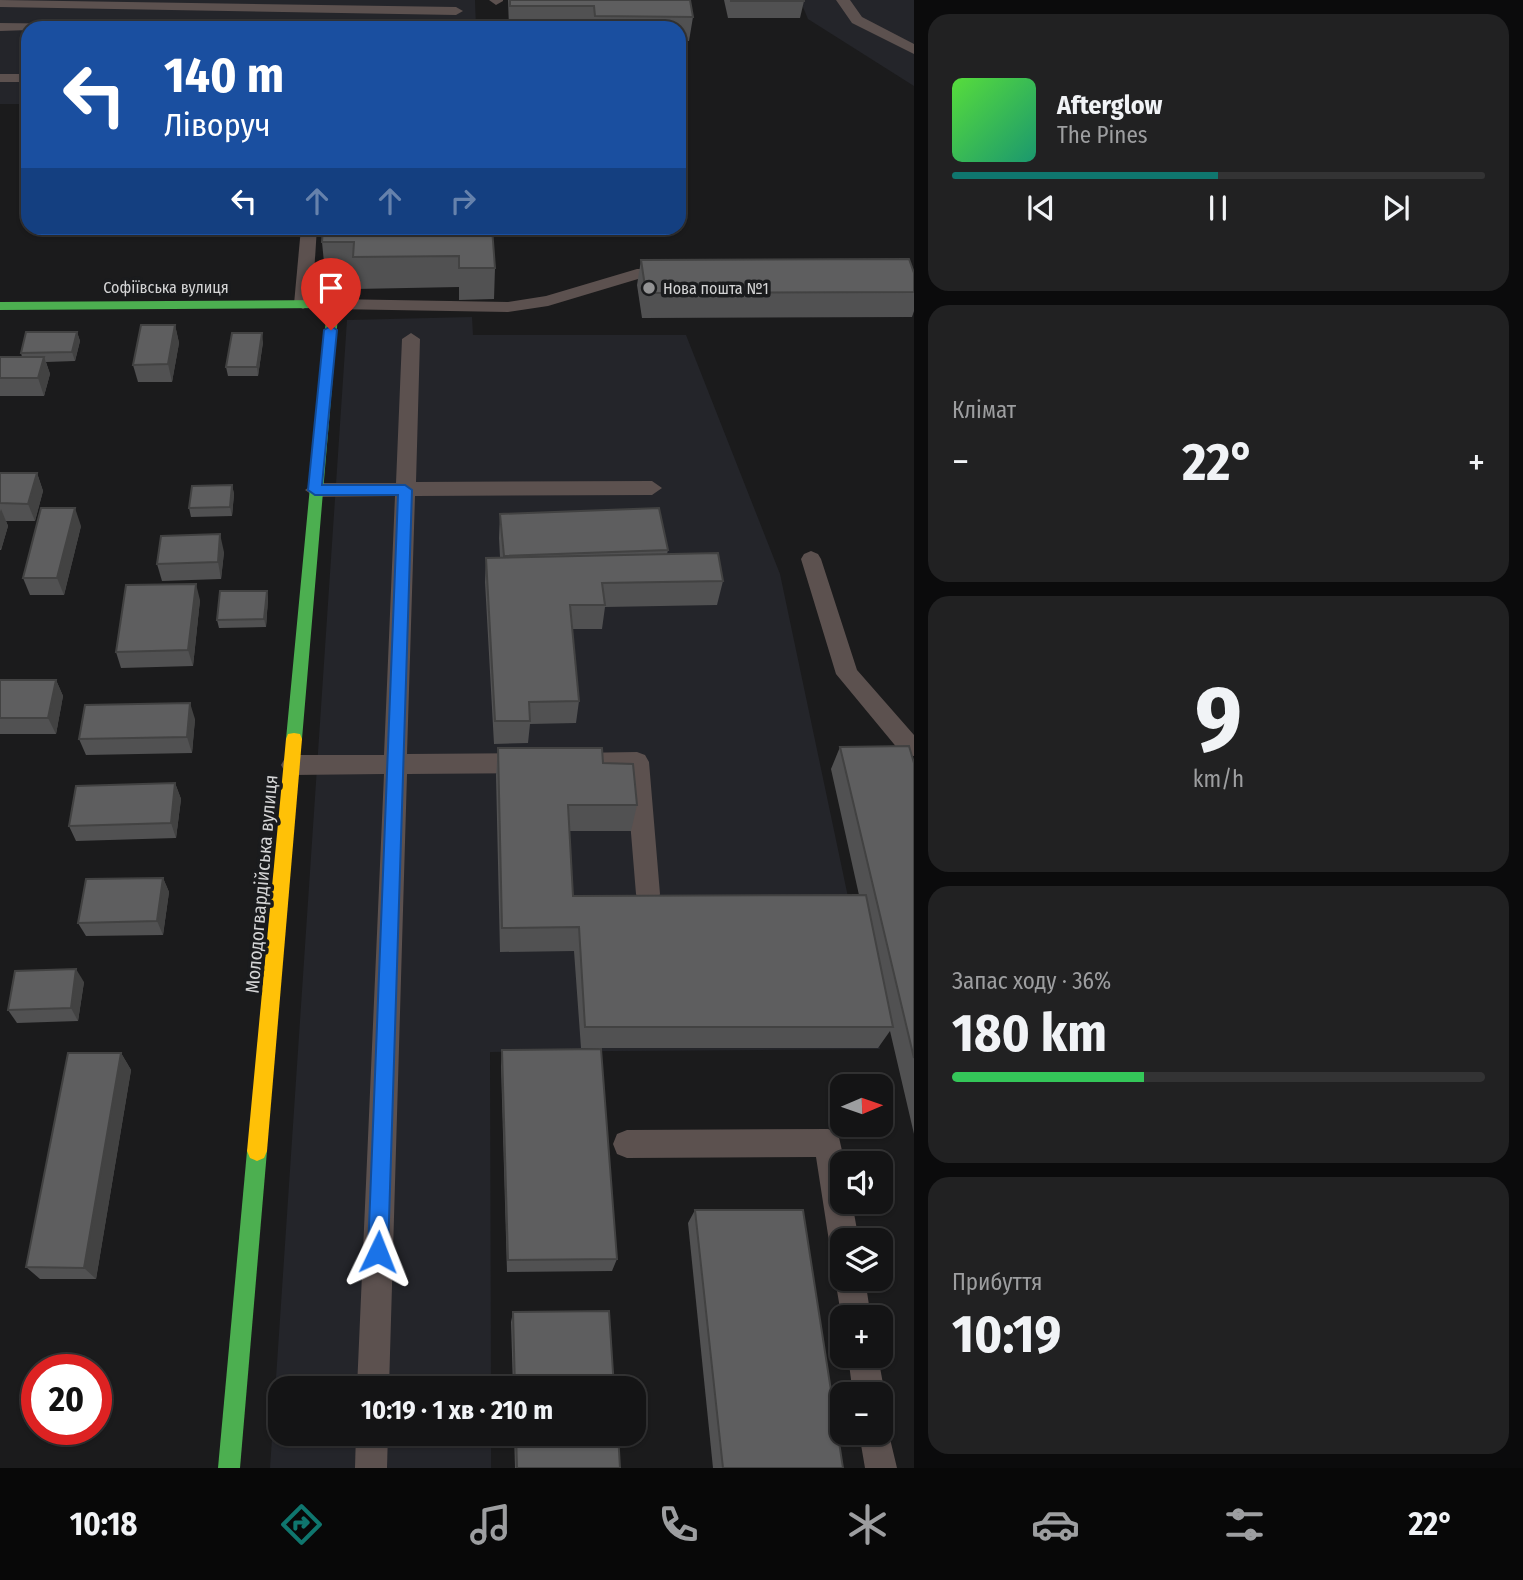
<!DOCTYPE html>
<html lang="uk">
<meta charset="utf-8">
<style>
body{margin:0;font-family:"Fira Sans Condensed",sans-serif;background:#212122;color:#f1f3f6;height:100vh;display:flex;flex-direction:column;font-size:26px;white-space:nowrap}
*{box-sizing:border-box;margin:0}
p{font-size:23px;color:#9d9ea0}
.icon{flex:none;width:38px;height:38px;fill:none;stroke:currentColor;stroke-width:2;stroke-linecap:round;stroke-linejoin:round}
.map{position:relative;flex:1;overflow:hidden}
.details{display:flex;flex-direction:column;gap:14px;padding:14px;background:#0b0b0c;width:609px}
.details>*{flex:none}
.guide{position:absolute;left:21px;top:21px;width:665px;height:214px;border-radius:21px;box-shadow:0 2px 5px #0004,0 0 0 2px #333334;background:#1a4fa0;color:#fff;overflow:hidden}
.needle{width:46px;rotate:88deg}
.fabs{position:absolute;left:830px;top:1074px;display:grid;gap:14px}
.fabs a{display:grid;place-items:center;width:63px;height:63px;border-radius:14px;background:#141415;box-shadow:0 2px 5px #0004,0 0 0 2px #333334;font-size:35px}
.speed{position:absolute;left:21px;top:1354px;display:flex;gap:14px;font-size:35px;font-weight:700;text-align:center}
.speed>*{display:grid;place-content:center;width:91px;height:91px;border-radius:50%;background:#141415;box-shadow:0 2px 5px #0004,0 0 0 2px #333334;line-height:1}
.speed .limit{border:10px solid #d22;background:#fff;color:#111}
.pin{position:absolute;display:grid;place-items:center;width:60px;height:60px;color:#fff;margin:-72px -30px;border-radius:50% 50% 50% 0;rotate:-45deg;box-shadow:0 0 7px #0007}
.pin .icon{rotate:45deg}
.me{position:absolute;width:77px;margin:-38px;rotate:2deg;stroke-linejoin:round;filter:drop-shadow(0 0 5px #0008)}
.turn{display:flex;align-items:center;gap:24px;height:147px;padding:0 28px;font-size:32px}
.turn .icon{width:91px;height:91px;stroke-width:2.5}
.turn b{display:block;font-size:49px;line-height:60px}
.lanes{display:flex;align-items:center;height:66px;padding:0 28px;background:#0003;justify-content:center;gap:35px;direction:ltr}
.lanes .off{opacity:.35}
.big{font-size:52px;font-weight:700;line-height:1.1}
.details .widget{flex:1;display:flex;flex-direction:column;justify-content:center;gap:10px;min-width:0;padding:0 24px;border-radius:21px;background:#212122}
.details .dial{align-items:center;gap:0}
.dial b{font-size:91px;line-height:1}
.song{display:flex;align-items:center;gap:21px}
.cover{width:84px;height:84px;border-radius:10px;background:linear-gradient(135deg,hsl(110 70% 55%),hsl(160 70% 35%))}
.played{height:7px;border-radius:4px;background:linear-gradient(90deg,#0f766e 50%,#333334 50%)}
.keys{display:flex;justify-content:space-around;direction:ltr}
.heat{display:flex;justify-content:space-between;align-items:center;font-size:38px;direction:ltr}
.charge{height:10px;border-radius:5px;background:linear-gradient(90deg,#34c759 36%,#333334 0)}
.trip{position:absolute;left:268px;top:1376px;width:378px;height:70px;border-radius:21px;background:#141415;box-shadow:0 2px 5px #0004,0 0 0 2px #333334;font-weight:700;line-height:70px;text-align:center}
.menu{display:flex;height:112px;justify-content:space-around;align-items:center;background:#080808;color:#9d9ea0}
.menu .icon{width:49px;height:49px}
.menu .active{color:#0f766e}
.menu b{font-size:32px;color:#f1f3f6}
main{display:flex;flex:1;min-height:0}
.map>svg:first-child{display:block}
</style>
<main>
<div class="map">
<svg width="914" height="1468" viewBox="0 0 914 1468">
<rect width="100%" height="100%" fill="#1b1b1c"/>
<g fill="#24252a">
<path d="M0 0H475L476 28H28V104H0Z"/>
<path d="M800 0H914V86L808 19Z"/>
<path d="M472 317 473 335H686L780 574 880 1049 490 1052 491 1388H280V1433H491V1468H270L347 320Z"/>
</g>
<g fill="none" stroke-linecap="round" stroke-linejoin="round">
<g fill="#5c514f" fill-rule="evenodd">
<path d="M0 0 456 7 463 11 456 15 0 7Z"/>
<path d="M489 0H503V1L496 5Z"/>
<path d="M836 0H850L862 17 914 44V54L852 23Z"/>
<path d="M0 23 82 24 89 28 0 31Z"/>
<rect x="0" y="74" width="28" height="8"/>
<path d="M301 228H317L312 304 303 309 294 304Z"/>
<path d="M637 269H669L677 274 669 279H638L548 306 508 312 333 309 324 304 333 299 508 302 546 296Z"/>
<path d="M411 333 420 339 416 482 652 481 662 488 652 495 415 496 407 754 528 753 536 756 540 763 536 770 528 773 407 774 389 1388H357L384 774 293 775 285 772 281 765 285 758 293 755H384L395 496 315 497 305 490 315 483H396L402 339Z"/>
<path d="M811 551 818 554 821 559 857 670 914 735V756L903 755 836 674 801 559 804 554Z"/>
<path d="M637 752 645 755 649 762 660 894 657 902 648 905 639 902 636 894 626 772 573 773 565 770 561 763 565 756 573 753Z"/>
<path d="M828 1129 838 1133 845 1164H842V1202H852L859 1241H842V1255L834 1251 829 1241 816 1157 627 1158 617 1154 613 1144 617 1134 627 1130Z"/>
<path d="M842 1268V1279H865L871 1318 842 1320 835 1279Z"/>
<path d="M848 1356H878L885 1395 880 1405V1395H853Z"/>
<path d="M880 1419 886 1422 897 1468H865L859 1433H880Z"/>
<path d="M356 1433H388L387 1468H355Z"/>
</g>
<g fill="#4caf50" fill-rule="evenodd">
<path d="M333 300 339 304 302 739 300 744H288L286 739 327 308 0 310V302Z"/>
<path d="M257 1141 264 1144 267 1151 240 1468H218L247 1151 250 1144Z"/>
</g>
<path fill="#ffc107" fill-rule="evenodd" d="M294 733 300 734 302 739 267 1151 264 1158 257 1161 250 1158 247 1151 286 739 288 734Z"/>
</g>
<g fill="#515152">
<path d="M508 0H690L693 17 689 41H679V28H509Z"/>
<path d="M724 0H804V1L800 18H728Z"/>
<path d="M492 228 495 268 494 299 459 300V287L355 289 354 273H325L322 242Z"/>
<path d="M641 260 914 273V311L912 317 642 318 637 285Z"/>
<path d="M175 325 179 343 172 382H138L133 365Z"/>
<path d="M77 332 80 341 75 361 46 362 50 374 44 396H0V357H22L21 353Z"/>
<path d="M263 342 258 376H228L226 367Z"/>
<path d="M0 473H37L43 491 35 521H6L8 526 1 550H0Z"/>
<path d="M232 485 234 494 232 516 191 517 189 508Z"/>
<path d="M500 514 668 550 667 554 723 581 717 605 605 607 602 629H572L579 701 576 723 530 724 528 743 494 744 485 582 486 558 500 557 499 538Z"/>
<path d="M81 526 64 595H30L23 578Z"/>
<path d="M224 552 221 579 162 581 157 564Z"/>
<path d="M267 591 268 599 266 627 219 628 217 620Z"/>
<path d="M200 600 193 666 121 668 116 652Z"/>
<path d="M0 680H56L63 696 56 734H0Z"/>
<path d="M195 719 192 753 86 755 79 739Z"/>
<path d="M840 747 914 763V1134L890 1031 878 1048H581L574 951 500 952 496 775 498 748 603 763 637 805 631 831H569L573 896 859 895 831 769Z"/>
<path d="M175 783 181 799 176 838 76 841 69 826Z"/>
<path d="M163 878 169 892 163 935 86 936 78 923Z"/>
<path d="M84 982 78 1021 17 1023 8 1010Z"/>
<path d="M502 1050 617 1259 612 1271 507 1272 501 1066Z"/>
<path d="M121 1053 131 1070 96 1279H40L26 1267Z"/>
<path d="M695 1210 843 1468H713L688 1223Z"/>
<path d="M513 1312 614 1388H513L511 1322Z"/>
<path d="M514 1433H618L620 1468H515Z"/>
</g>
<g fill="#424242">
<path d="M175 325 179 343 172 382 168 364Z"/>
<path d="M77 332 80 341 75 361 72 352Z"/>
<path d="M262 333 263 342 258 376 257 367Z"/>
<path d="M44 357 50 374 44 396 38 378Z"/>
<path d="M37 473 43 491 35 521 28 504Z"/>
<path d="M232 485 234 494 232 516 230 507Z"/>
<path d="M75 508 81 526 64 595 57 578Z"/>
<path d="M1 509 8 526 1 550 0 547V512Z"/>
<path d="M220 534 224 552 221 579 218 562Z"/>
<path d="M196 584 200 600 193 666 188 650Z"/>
<path d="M267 591 268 599 266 627 264 619Z"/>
<path d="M56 680 63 696 56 734 48 718Z"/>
<path d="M190 703 195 719 192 753 187 737Z"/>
<path d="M175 783 181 799 176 838 171 823Z"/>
<path d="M163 878 169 892 163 935 157 921Z"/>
<path d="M76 969 84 982 78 1021 71 1008Z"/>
<path d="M121 1053 131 1070 96 1279 84 1268Z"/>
</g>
<g fill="#5e5e5f" stroke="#424242" stroke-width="2">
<path d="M510 0H690L693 17 595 16 594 6H510Z"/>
<rect x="731" y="0" width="73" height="1"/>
<path d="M323 228H492L495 268H459V256L353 257 354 242H322Z"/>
<path d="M909 259 914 273V292L646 293 641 260Z"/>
<path d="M141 325H175L168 364 133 365Z"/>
<path d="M26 332H77L72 352 21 353Z"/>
<path d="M232 333H262L257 367H226Z"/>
<path d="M0 357H44L38 378H0Z"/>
<path d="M0 473H37L28 504 0 503Z"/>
<path d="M232 485 230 507 189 508 192 486Z"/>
<path d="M41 508H75L57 578H23Z"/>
<path d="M659 508 668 550 504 556 500 514Z"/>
<path d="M220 534 218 562 157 564 161 536Z"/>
<path d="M718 553 723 581 602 583 605 605H570L579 701 529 702 530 721H495L486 558Z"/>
<path d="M196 584 188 650 116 652 126 585Z"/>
<path d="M220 591H267L264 619 217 620Z"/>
<path d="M0 680H56L48 718H0Z"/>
<path d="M190 703 187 737 79 739 85 705Z"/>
<path d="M909 746 914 763V1058L840 747Z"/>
<path d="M498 748H602L603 763 633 764 637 805H568L573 896 866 895 893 1027H585L579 927 502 928Z"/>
<path d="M175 783 171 823 69 826 76 786Z"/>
<path d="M163 878 157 921 78 923 86 879Z"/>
<path d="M76 969 71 1008 8 1010 15 971Z"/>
<path d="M601 1049 617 1259 508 1260 502 1050Z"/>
<path d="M68 1053H121L84 1268 26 1267Z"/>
<path d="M695 1210H803L843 1468H723Z"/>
<path d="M609 1311 614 1388H515L513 1312Z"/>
<path d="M516 1433H618L620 1468H517Z"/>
</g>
<path fill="#1a73e8" stroke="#114b97" stroke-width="2" d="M331 326 337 330 322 485H405L412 490 388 1252 385 1259 378 1262 371 1259 368 1252 398 495H315L308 490 324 330Z"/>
<circle fill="#939394" stroke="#1a1b1d" stroke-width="2.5" cx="649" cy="288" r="7"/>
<g text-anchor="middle" stroke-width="7" stroke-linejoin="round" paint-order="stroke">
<g font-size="16" fill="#d4d4d5" stroke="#1a1b1d">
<text x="166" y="293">Софіївська вулиця</text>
</g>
<g font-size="16" fill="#d4d4d5" stroke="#1a1b1d" text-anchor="start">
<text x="663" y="294">Нова пошта №1</text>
</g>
<g font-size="19" fill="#d4d4d5" stroke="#1a1b1d">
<text transform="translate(261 884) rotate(-85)" y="7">Молодогвардійська вулиця</text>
</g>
</g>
</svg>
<div class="fabs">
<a><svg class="needle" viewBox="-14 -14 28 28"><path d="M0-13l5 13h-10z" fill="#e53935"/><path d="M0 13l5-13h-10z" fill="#9d9ea0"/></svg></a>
<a><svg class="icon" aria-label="sound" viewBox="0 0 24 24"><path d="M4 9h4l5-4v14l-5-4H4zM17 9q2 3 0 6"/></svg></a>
<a><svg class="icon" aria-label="layers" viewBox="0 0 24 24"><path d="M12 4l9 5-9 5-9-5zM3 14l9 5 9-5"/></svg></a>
<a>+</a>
<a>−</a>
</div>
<div class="speed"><div class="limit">20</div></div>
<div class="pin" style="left:331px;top:330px;background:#d93025"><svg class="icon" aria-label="arrive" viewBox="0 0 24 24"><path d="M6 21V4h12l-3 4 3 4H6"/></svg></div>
<svg class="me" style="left:378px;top:1252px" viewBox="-20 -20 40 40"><path d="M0-17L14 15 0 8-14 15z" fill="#1a73e8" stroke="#fff" stroke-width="4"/></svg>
<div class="trip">10:19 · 1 хв · 210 m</div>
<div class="guide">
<div class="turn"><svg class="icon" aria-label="left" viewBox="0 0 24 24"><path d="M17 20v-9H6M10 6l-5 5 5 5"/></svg><div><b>140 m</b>Ліворуч</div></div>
<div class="lanes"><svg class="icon" aria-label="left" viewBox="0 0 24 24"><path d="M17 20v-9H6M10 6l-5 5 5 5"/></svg><svg class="icon off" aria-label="ahead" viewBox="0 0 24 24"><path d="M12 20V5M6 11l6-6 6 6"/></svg><svg class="icon off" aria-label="ahead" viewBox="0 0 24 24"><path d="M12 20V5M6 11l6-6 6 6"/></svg><svg class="icon off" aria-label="right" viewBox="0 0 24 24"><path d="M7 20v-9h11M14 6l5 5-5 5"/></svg></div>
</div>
</div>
<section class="details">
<div class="widget">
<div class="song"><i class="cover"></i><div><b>Afterglow</b><p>The Pines</p></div></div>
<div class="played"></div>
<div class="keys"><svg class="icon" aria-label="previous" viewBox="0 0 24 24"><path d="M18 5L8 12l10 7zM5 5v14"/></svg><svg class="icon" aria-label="pause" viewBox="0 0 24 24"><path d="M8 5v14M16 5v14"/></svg><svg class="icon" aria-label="next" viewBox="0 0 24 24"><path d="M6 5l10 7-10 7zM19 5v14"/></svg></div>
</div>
<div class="widget"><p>Клімат</p>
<div class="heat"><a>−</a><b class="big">22°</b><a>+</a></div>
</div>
<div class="widget dial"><b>9</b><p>km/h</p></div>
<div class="widget"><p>Запас ходу · 36%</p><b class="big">180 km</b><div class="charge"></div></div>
<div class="widget"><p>Прибуття</p><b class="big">10:19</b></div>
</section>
</main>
<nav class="menu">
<b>10:18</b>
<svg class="icon active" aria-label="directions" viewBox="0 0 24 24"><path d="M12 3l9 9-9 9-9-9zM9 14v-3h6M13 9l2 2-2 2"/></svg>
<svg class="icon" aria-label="music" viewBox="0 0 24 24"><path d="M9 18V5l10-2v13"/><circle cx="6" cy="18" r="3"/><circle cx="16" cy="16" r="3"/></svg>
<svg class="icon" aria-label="phone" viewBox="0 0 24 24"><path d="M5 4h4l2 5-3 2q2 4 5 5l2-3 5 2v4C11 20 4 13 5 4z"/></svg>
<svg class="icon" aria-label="climate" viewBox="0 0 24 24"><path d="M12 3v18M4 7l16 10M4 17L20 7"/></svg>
<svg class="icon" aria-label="car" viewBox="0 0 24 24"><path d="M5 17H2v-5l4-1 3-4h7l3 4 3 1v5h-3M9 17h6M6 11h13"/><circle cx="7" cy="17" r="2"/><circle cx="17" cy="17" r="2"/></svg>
<svg class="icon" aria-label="filters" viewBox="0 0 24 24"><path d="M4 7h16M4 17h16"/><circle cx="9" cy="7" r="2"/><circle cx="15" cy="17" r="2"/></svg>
<b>22°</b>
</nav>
